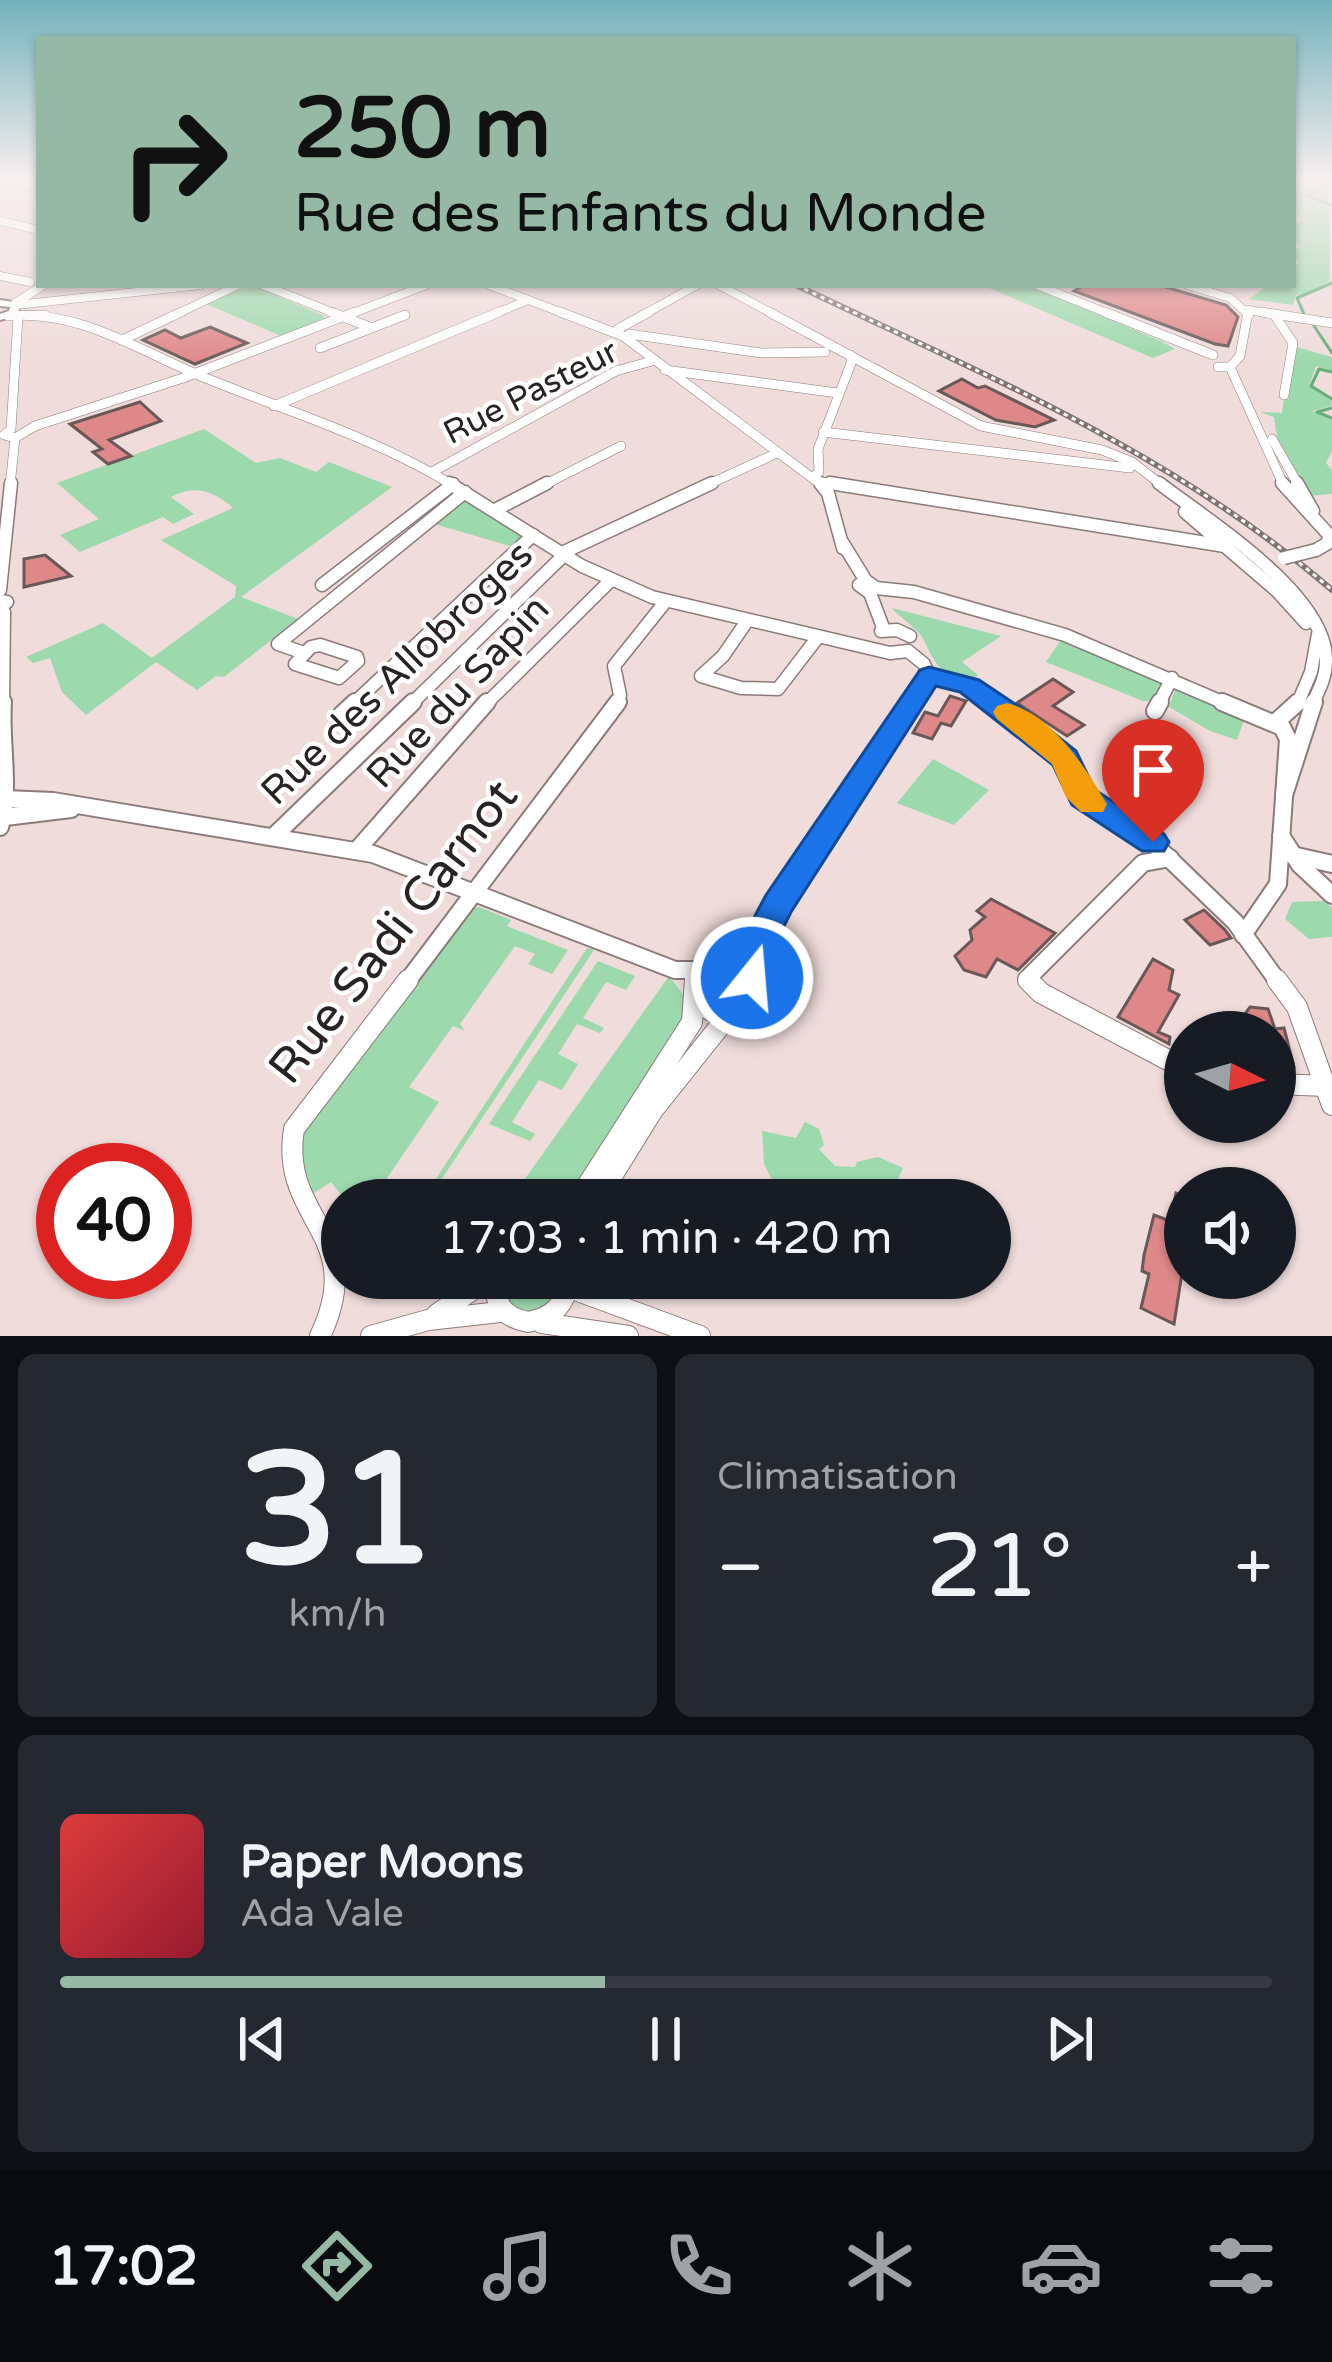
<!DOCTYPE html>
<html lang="fr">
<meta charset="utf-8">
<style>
body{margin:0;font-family:"Varela Round",sans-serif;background:#242831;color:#f1f3f6;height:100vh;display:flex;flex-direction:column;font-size:45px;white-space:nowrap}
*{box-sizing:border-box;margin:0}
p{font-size:39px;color:#9ea1a6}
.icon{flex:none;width:66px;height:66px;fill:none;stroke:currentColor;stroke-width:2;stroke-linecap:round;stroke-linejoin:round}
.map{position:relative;height:1336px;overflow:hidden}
.details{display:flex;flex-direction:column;gap:18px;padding:18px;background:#0d0f14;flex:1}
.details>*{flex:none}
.guide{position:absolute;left:36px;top:36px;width:1260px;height:252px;border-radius:0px;box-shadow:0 3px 9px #0004;background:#96b9a5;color:#111;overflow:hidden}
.needle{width:78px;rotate:95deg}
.buttons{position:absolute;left:1164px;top:1011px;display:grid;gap:24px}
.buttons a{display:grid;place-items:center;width:132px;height:132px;border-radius:50%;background:#171b24;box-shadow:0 3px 9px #0004;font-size:60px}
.speed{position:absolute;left:36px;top:1143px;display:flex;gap:24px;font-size:60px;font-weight:700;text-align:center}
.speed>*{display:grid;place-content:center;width:156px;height:156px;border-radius:50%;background:#171b24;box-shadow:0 3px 9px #0004;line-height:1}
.speed .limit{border:18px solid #d22;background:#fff;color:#111}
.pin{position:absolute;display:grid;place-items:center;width:102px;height:102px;color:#fff;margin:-123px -51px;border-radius:50% 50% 50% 0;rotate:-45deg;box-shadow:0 0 12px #0007}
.pin .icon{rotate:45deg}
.me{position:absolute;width:132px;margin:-66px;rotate:17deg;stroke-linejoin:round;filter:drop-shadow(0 0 9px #0008)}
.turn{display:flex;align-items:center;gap:42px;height:252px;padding:0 60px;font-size:54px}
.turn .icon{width:156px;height:156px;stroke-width:2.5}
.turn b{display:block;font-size:84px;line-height:102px}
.big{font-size:90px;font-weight:600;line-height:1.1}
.details .tile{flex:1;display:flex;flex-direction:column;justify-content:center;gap:18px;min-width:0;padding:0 42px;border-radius:18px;background:#242831}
.details .dial{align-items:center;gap:0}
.dial b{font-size:156px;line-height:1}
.song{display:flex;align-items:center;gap:36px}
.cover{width:144px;height:144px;border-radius:18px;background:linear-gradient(135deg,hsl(0 70% 55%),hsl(350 70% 35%))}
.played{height:12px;border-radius:6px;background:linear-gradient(90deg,#96b9a5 45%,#363941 45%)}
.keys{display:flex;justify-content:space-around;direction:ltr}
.heat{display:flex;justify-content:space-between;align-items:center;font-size:66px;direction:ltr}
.details .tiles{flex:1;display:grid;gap:18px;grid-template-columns:1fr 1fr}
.tile:last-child{grid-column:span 2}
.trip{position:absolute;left:321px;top:1179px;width:690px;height:120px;border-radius:60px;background:#171b24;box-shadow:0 3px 9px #0004;font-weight:600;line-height:120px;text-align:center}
.tab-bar{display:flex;height:192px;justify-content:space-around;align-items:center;background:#090b0e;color:#9ea1a6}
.tab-bar .icon{width:84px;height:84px}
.tab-bar .current{color:#96b9a5}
.tab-bar b{font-size:54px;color:#f1f3f6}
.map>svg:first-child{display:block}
</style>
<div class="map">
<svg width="1332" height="1336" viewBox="0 0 1332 1336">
<rect width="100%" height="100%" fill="#efdcdb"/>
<g fill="#9cd9ac">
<path d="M1293 179 1329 183 1330 280 1308 294 1296 295 1293 305 1249 299 1269 285H1293V267L1299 262 1293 259V250L1300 247 1293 238V225L1302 220 1293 209Z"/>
<path d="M1028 285 1161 341 1175 349 1153 358 987 287Z"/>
<path d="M257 287 324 316 325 318 281 336 206 304 240 289Z"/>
<path d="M1296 347 1332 357V371L1316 366 1309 386 1332 401 1331 406 1312 411 1332 420V451L1326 463 1332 470V494L1308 496 1278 444 1274 417 1260 412 1282 413 1284 398H1289L1288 377Z"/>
<path d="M204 429 256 463 280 458 316 472 329 462 392 487 241 597 298 619 224 677 216 676 197 690 156 662 86 715 62 692 50 658 33 663 26 657 103 623 152 658 235 597 236 586 161 540 233 508C214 491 195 484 171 497L194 514 173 524 163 517 80 552 60 535 99 519 57 483Z"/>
<path d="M466 499 468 503 524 536 513 547 431 523Z"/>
<path d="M892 608 1001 636 962 662 978 675 971 682C935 671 937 665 922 637 915 626 900 618 892 608Z"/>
<path d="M1061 640 1165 680 1154 701H1143L1046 662Z"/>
<path d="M1176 687 1245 717 1237 740 1210 731 1169 707Z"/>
<path d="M933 759 989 790 954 825 897 803Z"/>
<path d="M1324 901 1332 908V937L1309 939 1285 919 1292 902Z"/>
<path d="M479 907 511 920 507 926 568 950 552 974 528 964 535 954 515 946 460 1024 465 1031 453 1026 409 1087 439 1102 372 1200H345L331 1182 314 1193C304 1170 296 1150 306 1126L472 909Z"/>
<path d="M587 948 594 950 435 1189 454 1200H428L434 1191 430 1188Z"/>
<path d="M598 961 635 976 626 990 606 982 583 1018 604 1028 600 1033 577 1024 558 1054 578 1064 562 1090 539 1080 512 1122 535 1134 530 1141 489 1124Z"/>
<path d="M669 976 685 997 687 1014 587 1177 566 1200H510Z"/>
<path d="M805 1122 819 1129 824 1145 819 1149 835 1166 855 1167 857 1162 878 1157 903 1168 889 1200H782L764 1164 762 1131 796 1138Z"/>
<path d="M506 1278H558C557 1309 531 1320 508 1303Z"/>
</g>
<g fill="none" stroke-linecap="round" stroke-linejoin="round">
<g stroke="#64ae7a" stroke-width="3">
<path d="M1314 179 1323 187 1307 196 1332 205"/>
<path d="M1304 314 1297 298 1332 283"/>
<path d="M1314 326 1332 353"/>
<path d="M1332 372 1319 369 1311 386 1332 399"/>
<path d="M1332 408 1317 412 1332 418"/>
</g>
</g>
<g fill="#df888a" stroke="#685858" stroke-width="3">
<path d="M1084 285H1159L1226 305 1238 317 1228 346 1215 344 1074 291Z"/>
<path d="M210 327 247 343 195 364 143 340 165 330 181 338Z"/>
<path d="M962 379 978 388 985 386 1054 420 1035 427 996 420 939 391Z"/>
<path d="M140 402 161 421 109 440 131 456 108 464 93 452 102 449 70 424Z"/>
<path d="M45 555 71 576 24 587V559Z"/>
<path d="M1053 679 1073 692 1053 706 1084 725 1067 736 1017 703Z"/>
<path d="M950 696 966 701 951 726 941 723 932 739 913 733 925 712 938 716Z"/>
<path d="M991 899 1055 933 1018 970 997 959 986 977 964 970 955 956 972 940 970 930 985 917 977 911Z"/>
<path d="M1204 910 1225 930 1231 938 1210 945 1185 920Z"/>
<path d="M1153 959 1173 970 1169 990 1179 995 1158 1032 1170 1037 1169 1044 1118 1017Z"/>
<path d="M1250 1007 1268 1009 1275 1029 1284 1028 1294 1067 1275 1070V1032H1250L1244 1015Z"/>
<path d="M1176 1193 1185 1197V1254L1174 1324 1141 1308 1149 1274 1142 1271 1144 1255 1154 1215 1170 1221Z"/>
</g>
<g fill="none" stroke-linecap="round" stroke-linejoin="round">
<defs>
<g id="minor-far4">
<path d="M0 179 39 187"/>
<path d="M0 221 39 230"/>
<path d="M0 276 30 282"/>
<path d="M263 285 339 315"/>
<path d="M489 285 568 315"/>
<path d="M719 285 775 315"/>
<path d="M1037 285 1112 315"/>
<path d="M1187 285 1230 298 1249 315"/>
<path d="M15 303 44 285"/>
<path d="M16 305 201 285"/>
<path d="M1248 310 1280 315"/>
<path d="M18 315H46"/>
<path d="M175 315 238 285"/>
<path d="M348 315 426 285"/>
<path d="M492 315 528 300"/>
<path d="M643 315 697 285"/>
</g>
<g id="minor-far3">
<path d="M331 312 372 328"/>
<path d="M560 312 623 336 823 486"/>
<path d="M769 312 981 426 1102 450 1132 462 1163 486"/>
<path d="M1105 312 1213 355"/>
<path d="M1261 312 1332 323"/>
<path d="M12 314 18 317 11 429 4 435 15 438"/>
<path d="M8 316C81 309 142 353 208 379 290 412 378 439 454 486"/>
<path d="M1275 316 1293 343 1284 395"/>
<path d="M618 329 649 312"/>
<path d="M629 334 761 353 825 352"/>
<path d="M122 340 181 312"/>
<path d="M320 348 405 315"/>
<path d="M1218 367H1230L1240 356 1248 312"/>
<path d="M1230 367 1284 486"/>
<path d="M665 370 838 393"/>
<path d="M274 406 499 312"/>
<path d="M823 432 1130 468"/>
<path d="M15 438 35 426 183 378 355 312"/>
<path d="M1272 439 1299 486"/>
<path d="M434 471 616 371 652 361"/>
<path d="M814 476 819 472 818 449 852 361 850 355"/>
<path d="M821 482 848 486"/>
<path d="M10 486 15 438"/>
<path d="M542 486 621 446"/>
<path d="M705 486 775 454"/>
</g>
<g id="minor-far2">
<path d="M449 483 582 566 652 597 890 653 908 651"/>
<path d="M820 483 828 493 843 548"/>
<path d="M830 483 1225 546"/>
<path d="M1159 483C1207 520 1328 595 1326 661 1326 677 1319 690 1312 705"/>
<path d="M1282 483 1329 535 1328 543 1316 550"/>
<path d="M1297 483 1313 511"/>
<path d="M495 510 547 483"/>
<path d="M1185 512 1277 591 1306 623"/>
<path d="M842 542 866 581 876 588 914 592 1065 635 1229 705"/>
<path d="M562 553 712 483"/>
<path d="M322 585 453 484"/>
<path d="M859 585 870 593 884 630"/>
<path d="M0 590 11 483"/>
<path d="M0 601 7 602"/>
<path d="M747 621 723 656 701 676 741 688 778 689 818 637"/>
<path d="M881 631 897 630 910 636"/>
<path d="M320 645 357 657 358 661 339 678 295 664 311 647Z"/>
<path d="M908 651 924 664 929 676"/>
<path d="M304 653 278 644 465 492"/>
<path d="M929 676 973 688 995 705"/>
<path d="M3 705 4 612"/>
<path d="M352 705 533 535"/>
<path d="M410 705 564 555"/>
<path d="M485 705 611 580"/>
<path d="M617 705 620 695 614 666 666 601"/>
<path d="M910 705 929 676"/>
<path d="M1158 705 1172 678"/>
<path d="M1297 705 1311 672 1318 634"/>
</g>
<g id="minor-far1">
<path d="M991 702 1071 766 1083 797 1153 843 1235 922 1279 983"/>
<path d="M1222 702 1282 727 1288 739 1278 884 1243 935"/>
<path d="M1155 711 1160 702"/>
<path d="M341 715 355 702"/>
<path d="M1276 722 1298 702"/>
<path d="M1284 795 1314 702"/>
<path d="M5 799 53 801 373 854 675 970H702"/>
<path d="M5 817 71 809"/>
<path d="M0 827C11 788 0 742 3 702"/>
<path d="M1281 836 1300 865 1332 895"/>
<path d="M273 837 413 702"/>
<path d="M357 850 487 702"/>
<path d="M1292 855 1332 864"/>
<path d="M723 963 762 924"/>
<path d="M406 983 618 702"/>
<path d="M694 983 704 968 729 965 752 978"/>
<path d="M755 983 753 955 778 905 912 702"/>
<path d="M1031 983 1027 979 1143 863 1170 858"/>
</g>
<g id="minor">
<path d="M1028 980 1041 993 1185 1069"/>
<path d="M1277 980 1297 1007 1332 1105"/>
<path d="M697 1001C720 1024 758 1017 755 980"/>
<path d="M1275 1084 1327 1086"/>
<path d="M578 1200 692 1022 695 980"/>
<path d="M597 1200 653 1110 728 1016"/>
<path d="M494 1278C495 1304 502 1317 528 1322 555 1317 565 1304 570 1278"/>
<path d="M570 1288 700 1336"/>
<path d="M437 1314 490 1278"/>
<path d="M542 1323 628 1336"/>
<path d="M320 1336C369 1233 279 1221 294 1129L408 980"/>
<path d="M371 1336 428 1320 500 1312"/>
</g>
<path id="major" d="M0 300 20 303 18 315 0 320V314L9 311 10 307 0 306Z"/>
</defs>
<use href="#minor-far4" stroke="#8b7a7a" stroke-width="9"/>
<use href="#minor-far3" stroke="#8b7a7a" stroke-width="10"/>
<use href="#minor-far2" stroke="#8b7a7a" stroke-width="15"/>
<use href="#minor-far1" stroke="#8b7a7a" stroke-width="20"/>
<use href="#minor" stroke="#8b7a7a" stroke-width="22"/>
<use href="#major" stroke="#8b7a7a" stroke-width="4"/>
<use href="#minor-far4" stroke="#fff" stroke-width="8"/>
<use href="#minor-far3" stroke="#fff" stroke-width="9"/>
<use href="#minor-far2" stroke="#fff" stroke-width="12"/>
<use href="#minor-far1" stroke="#fff" stroke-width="16"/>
<use href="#minor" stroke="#fff" stroke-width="20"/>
<use href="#major" fill="#fff" fill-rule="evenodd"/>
<defs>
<path id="rail" d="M796 285C986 376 1171 451 1332 590"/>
</defs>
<use href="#rail" stroke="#807473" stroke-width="6"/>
<use href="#rail" stroke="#fff" stroke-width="3" stroke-dasharray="4.5" stroke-linecap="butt"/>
<defs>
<path id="minor-bridge" d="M1284 558 1316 550"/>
</defs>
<use href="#minor-bridge" stroke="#8b7a7a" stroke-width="15" stroke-linecap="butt"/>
<use href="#minor-bridge" stroke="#fff" stroke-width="12"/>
</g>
<linearGradient id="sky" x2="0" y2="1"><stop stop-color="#73b2bc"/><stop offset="0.49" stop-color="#f8efef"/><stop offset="1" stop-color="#f8efef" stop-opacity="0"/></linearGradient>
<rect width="1332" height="366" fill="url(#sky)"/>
<path fill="#1a73e8" stroke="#114b97" stroke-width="3" d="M929 667 979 680 1027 712 1076 751 1095 790 1164 834 1169 842 1164 851H1142L1072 805 1053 765 960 692 936 686 791 912 773 948 765 988 752 993 739 988 734 978 738 948 766 895 920 670Z"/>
<path fill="#f59e0b" d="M1007 703C1053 715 1085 767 1107 804L1103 812H1081L1066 797 1052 764 997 719 993 712 997 706Z"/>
<g text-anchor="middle" stroke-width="9" stroke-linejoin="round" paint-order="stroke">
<g font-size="33" fill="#2a2323" stroke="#fff">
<text transform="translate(530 391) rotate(-27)" y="12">Rue Pasteur</text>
</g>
<g font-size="39" fill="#2a2323" stroke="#fff">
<text transform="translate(396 672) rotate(-44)" y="14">Rue des Allobroges</text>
<text transform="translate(457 691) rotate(-47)" y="14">Rue du Sapin</text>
</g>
<g font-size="48" fill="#2a2323" stroke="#fff">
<text transform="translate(392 931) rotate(-52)" y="17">Rue Sadi Carnot</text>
</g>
</g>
</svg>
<div class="buttons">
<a><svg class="needle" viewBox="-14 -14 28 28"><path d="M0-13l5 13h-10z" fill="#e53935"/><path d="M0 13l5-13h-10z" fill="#9ea1a6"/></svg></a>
<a><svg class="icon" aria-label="sound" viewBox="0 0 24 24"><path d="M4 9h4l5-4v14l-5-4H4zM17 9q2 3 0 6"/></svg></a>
</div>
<div class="speed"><div class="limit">40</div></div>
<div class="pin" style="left:1153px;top:842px;background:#d93025"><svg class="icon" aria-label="arrive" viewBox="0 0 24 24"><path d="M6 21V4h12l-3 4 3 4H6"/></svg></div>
<svg class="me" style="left:752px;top:978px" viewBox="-20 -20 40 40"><circle r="17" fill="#1a73e8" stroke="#fff" stroke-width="3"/><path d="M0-11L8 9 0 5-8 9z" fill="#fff"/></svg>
<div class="trip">17:03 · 1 min · 420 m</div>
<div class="guide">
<div class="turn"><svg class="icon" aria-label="right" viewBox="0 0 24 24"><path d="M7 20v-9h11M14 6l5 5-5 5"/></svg><div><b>250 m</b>Rue des Enfants du Monde</div></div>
</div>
</div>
<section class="details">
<div class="tiles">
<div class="tile dial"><b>31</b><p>km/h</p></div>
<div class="tile"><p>Climatisation</p>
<div class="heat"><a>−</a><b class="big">21°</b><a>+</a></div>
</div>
<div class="tile">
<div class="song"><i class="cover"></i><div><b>Paper Moons</b><p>Ada Vale</p></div></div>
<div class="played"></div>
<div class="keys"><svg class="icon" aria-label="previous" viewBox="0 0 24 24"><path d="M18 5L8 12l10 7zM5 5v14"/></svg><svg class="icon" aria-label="pause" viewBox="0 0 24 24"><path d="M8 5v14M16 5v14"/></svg><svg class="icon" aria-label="next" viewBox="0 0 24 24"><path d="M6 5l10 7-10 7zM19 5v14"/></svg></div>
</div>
</div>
</section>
<nav class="tab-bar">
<b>17:02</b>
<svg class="icon current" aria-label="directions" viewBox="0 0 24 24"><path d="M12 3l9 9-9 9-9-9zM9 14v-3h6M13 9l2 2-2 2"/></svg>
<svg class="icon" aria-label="music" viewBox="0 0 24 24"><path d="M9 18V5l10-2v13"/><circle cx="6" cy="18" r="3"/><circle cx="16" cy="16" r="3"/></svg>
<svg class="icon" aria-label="phone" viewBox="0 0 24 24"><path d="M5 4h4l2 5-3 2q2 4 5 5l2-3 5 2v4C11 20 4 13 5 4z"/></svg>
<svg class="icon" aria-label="climate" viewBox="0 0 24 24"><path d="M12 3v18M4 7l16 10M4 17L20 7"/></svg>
<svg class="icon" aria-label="car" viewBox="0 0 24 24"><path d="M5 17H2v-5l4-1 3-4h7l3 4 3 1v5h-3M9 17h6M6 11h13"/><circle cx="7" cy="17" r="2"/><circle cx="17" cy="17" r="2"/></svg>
<svg class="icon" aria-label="filters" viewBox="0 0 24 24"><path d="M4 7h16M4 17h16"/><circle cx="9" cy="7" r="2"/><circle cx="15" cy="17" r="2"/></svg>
</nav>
